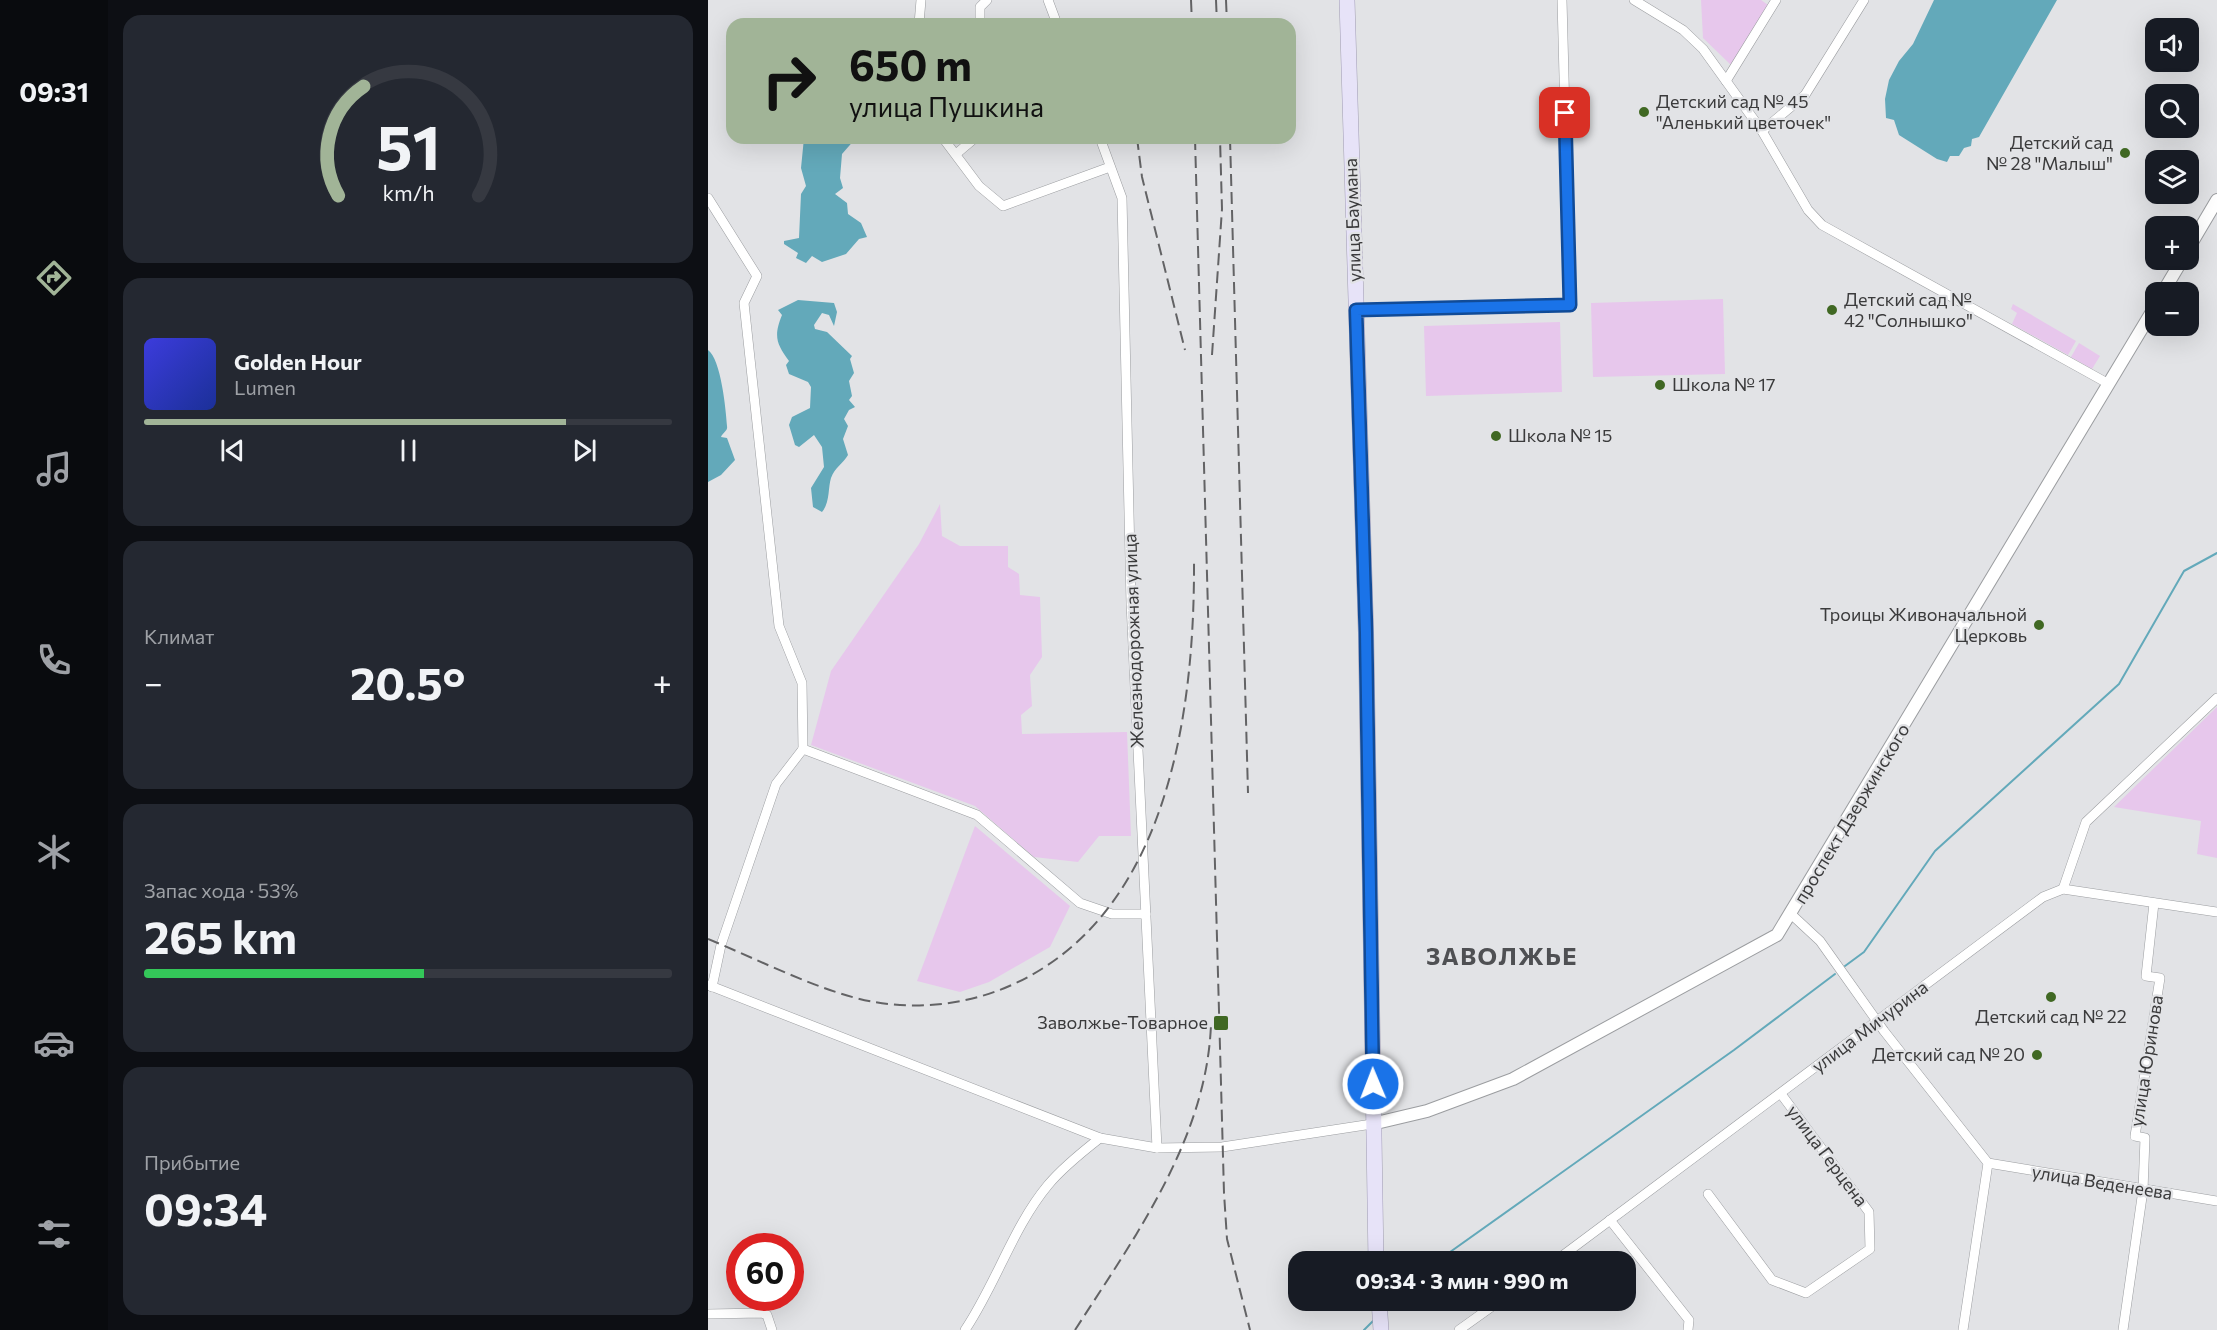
<!DOCTYPE html>
<html lang="ru">
<meta charset="utf-8">
<style>
body{margin:0;font-family:Commissioner,sans-serif;background:#242831;color:#f1f3f6;height:100vh;display:flex;flex-direction:column;font-size:22px;white-space:nowrap}
*{box-sizing:border-box;margin:0}
p{font-size:20px;color:#9ea1a6}
.icon{flex:none;width:33px;height:33px;fill:none;stroke:currentColor;stroke-width:2;stroke-linecap:round;stroke-linejoin:round}
.map{position:relative;flex:1;overflow:hidden}
.drawer{display:flex;flex-direction:column;gap:15px;padding:15px;background:#0d0f14;width:600px}
.drawer>*{flex:none}
.banner{position:absolute;left:18px;top:18px;width:570px;height:126px;border-radius:18px;box-shadow:0 6px 24px #0002;background:#a1b497;color:#111;overflow:hidden}
.fabs{position:absolute;left:1437px;top:18px;display:grid;gap:12px}
.fabs a{display:grid;place-items:center;width:54px;height:54px;border-radius:12px;background:#171b24;box-shadow:0 6px 24px #0002;font-size:30px}
.speed{position:absolute;left:18px;top:1233px;display:flex;gap:12px;font-size:30px;font-weight:700;text-align:center}
.speed>*{display:grid;place-content:center;width:78px;height:78px;border-radius:50%;background:#171b24;box-shadow:0 6px 24px #0002;line-height:1}
.speed .limit{border:9px solid #d22;background:#fff;color:#111}
.pin{position:absolute;display:grid;place-items:center;width:51px;height:51px;color:#fff;margin:-26px;border-radius:12px;box-shadow:0 3px 9px #0006}
.me{position:absolute;width:66px;margin:-33px;rotate:359deg;stroke-linejoin:round;filter:drop-shadow(0 0 4px #0008)}
.turn{display:flex;align-items:center;gap:21px;height:126px;padding:0 24px;font-size:27px}
.turn .icon{width:78px;height:78px;stroke-width:2.5}
.turn b{display:block;font-size:42px;line-height:51px}
.big{font-size:45px;font-weight:700;line-height:1.1}
.drawer .widget{flex:1;display:flex;flex-direction:column;justify-content:center;gap:9px;min-width:0;padding:0 21px;border-radius:18px;background:#242831}
.drawer .dial{align-items:center;gap:0}
.dial svg{height:156px;overflow:visible;fill:none;stroke:#363941;stroke-width:7;stroke-linecap:round;text-anchor:middle}
.dial text{fill:#f1f3f6;stroke:none}
.song{display:flex;align-items:center;gap:18px}
.cover{width:72px;height:72px;border-radius:9px;background:linear-gradient(135deg,hsl(240 70% 55%),hsl(230 70% 35%))}
.played{height:6px;border-radius:3px;background:linear-gradient(90deg,#a1b497 80%,#363941 80%)}
.keys{display:flex;justify-content:space-around;direction:ltr}
.heat{display:flex;justify-content:space-between;align-items:center;font-size:33px;direction:ltr}
.charge{height:9px;border-radius:4px;background:linear-gradient(90deg,#34c759 53%,#363941 0)}
.trip{position:absolute;left:580px;top:1251px;width:348px;height:60px;border-radius:18px;background:#171b24;box-shadow:0 6px 24px #0002;font-weight:700;line-height:60px;text-align:center}
main{display:flex;flex:1;min-height:0}
.dock{display:flex;flex-direction:column;width:108px;justify-content:space-around;align-items:center;background:#090b0e;color:#9ea1a6}
.dock .icon{width:42px;height:42px}
.dock .current{color:#a1b497}
.dock b{font-size:27px;color:#f1f3f6}
.map>svg:first-child{display:block}
</style>
<main>
<nav class="dock">
<b>09:31</b>
<svg class="icon current" aria-label="directions" viewBox="0 0 24 24"><path d="M12 3l9 9-9 9-9-9zM9 14v-3h6M13 9l2 2-2 2"/></svg>
<svg class="icon" aria-label="music" viewBox="0 0 24 24"><path d="M9 18V5l10-2v13"/><circle cx="6" cy="18" r="3"/><circle cx="16" cy="16" r="3"/></svg>
<svg class="icon" aria-label="phone" viewBox="0 0 24 24"><path d="M5 4h4l2 5-3 2q2 4 5 5l2-3 5 2v4C11 20 4 13 5 4z"/></svg>
<svg class="icon" aria-label="climate" viewBox="0 0 24 24"><path d="M12 3v18M4 7l16 10M4 17L20 7"/></svg>
<svg class="icon" aria-label="car" viewBox="0 0 24 24"><path d="M5 17H2v-5l4-1 3-4h7l3 4 3 1v5h-3M9 17h6M6 11h13"/><circle cx="7" cy="17" r="2"/><circle cx="17" cy="17" r="2"/></svg>
<svg class="icon" aria-label="filters" viewBox="0 0 24 24"><path d="M4 7h16M4 17h16"/><circle cx="9" cy="7" r="2"/><circle cx="15" cy="17" r="2"/></svg>
</nav>
<section class="drawer">
<div class="widget dial"><svg viewBox="0 0 100 80">
<path d="M14 69A42 42 0 1 1 86 69"/>
<path d="M14 69A42 42 0 0 1 27 13" stroke="#a1b497"/>
<text x="50" y="56" font-size="32" font-weight="700">51</text>
<text x="50" y="72" font-size="11">km/h</text>
</svg></div>
<div class="widget">
<div class="song"><i class="cover"></i><div><b>Golden Hour</b><p>Lumen</p></div></div>
<div class="played"></div>
<div class="keys"><svg class="icon" aria-label="previous" viewBox="0 0 24 24"><path d="M18 5L8 12l10 7zM5 5v14"/></svg><svg class="icon" aria-label="pause" viewBox="0 0 24 24"><path d="M8 5v14M16 5v14"/></svg><svg class="icon" aria-label="next" viewBox="0 0 24 24"><path d="M6 5l10 7-10 7zM19 5v14"/></svg></div>
</div>
<div class="widget"><p>Климат</p>
<div class="heat"><a>−</a><b class="big">20.5°</b><a>+</a></div>
</div>
<div class="widget"><p>Запас хода · 53%</p><b class="big">265 km</b><div class="charge"></div></div>
<div class="widget"><p>Прибытие</p><b class="big">09:34</b></div>
</section>
<div class="map">
<svg width="1509" height="1330" viewBox="0 0 1509 1330">
<rect width="100%" height="100%" fill="#e2e3e6"/>
<g fill="#e7c7ec">
<path d="M993 0H1053L1060 5 1023 65 995 38Z"/>
<path d="M1015 299 1017 374 885 377 883 303Z"/>
<path d="M1305 304 1368 341 1360 355 1304 324 1309 313 1303 309Z"/>
<path d="M852 322 854 392 718 396 716 326Z"/>
<path d="M1371 343 1392 356 1384 369 1363 357Z"/>
<path d="M232 504 234 536 252 546H300V567L311 574 312 595 332 597 334 657 322 675 324 706 313 715 314 734 419 732 423 836H391L370 862 326 857 267 806 103 745 123 671 211 544Z"/>
<path d="M1509 707V858L1489 854 1493 821 1406 807Z"/>
<path d="M267 826 362 906 342 947 281 982 252 992 209 981Z"/>
</g>
<g fill="#63a9ba">
<path d="M1226 0H1349L1271 137 1264 139 1263 146 1256 148 1251 156H1242L1239 162 1229 159 1191 135 1186 120 1178 118 1177 99 1181 80 1191 61 1205 44Z"/>
<path d="M96 138H148L134 154 132 178 135 188 127 194 139 203 140 214 153 223 159 237 151 239 138 254 114 262 104 256 98 263 88 258 90 253 76 244V241L91 238 93 194 98 186 93 168Z"/>
<path d="M90 300 126 303 129 312 126 326 121 315 114 313 106 325 107 329 119 332 144 356 142 359 146 373 141 381 144 396 141 400 147 407 141 410 136 419 140 426 135 439 140 455C135 464 127 467 123 478 120 487 122 503 114 512L105 507 103 488 116 467 114 447 106 435 91 447 87 445 81 425 84 417 102 408 103 387 100 382 81 374 78 365 81 361C69 344 65 337 74 315L70 310Z"/>
<path d="M0 350C13 359 18 410 19 426 20 431 15 432 13 437L19 438 27 460 13 475 0 482Z"/>
</g>
<g fill="none" stroke-linecap="round" stroke-linejoin="round">
<g stroke="#63a9ba" stroke-width="2">
<path d="M1137 966 1156 952 1227 851 1411 684 1476 571 1509 553"/>
<path d="M728 1262 1026 1050 1127 974"/>
<path d="M678 1309 687 1300"/>
<path d="M656 1330 665 1321"/>
</g>
<defs>
<g id="minor">
<path d="M340 0 349 24"/>
<path d="M926 0 975 30 995 49 1054 131 1100 210 1114 225 1401 384"/>
<path d="M211 24 213 0"/>
<path d="M272 24V7L279 0"/>
<path d="M1018 81 1068 0"/>
<path d="M1054 131 1097 95 1156 0"/>
<path d="M235 138 271 186 295 206 402 167"/>
<path d="M392 138 414 198 423 603 449 1148"/>
<path d="M248 154 267 138"/>
<path d="M0 198 49 276 36 303 71 626 94 683 95 749 269 815 372 903 404 914H438"/>
<path d="M648 310 862 305 854 0"/>
<path d="M1355 889 1378 822 1509 698"/>
<path d="M1084 915 1112 941 1176 1031 1280 1163 1255 1330"/>
<path d="M0 985 392 1138 449 1148 514 1147 664 1124"/>
<path d="M4 987 13 945 68 784 95 749"/>
<path d="M1280 1163 1509 1201"/>
<path d="M1000 1194 1064 1280 1098 1293 1162 1249 1161 1212 1073 1094"/>
<path d="M902 1220 981 1320 980 1330"/>
<path d="M846 1262 1335 897 1355 889 1509 912"/>
<path d="M0 1314 54 1313 59 1315 64 1330"/>
<path d="M257 1330C288 1284 305 1227 340 1185 355 1167 374 1152 392 1138"/>
<path d="M751 1330 793 1300"/>
<path d="M1415 1330 1435 1190 1437 1138 1427 1136 1452 978 1438 976 1446 903"/>
</g>
<g id="tertiary">
<path d="M1480 249 1509 200"/>
<path d="M1455 292 1474 260"/>
<path d="M664 1124 719 1111 805 1079 1069 935 1448 305"/>
</g>
<g id="primary">
<path d="M639 0 658 633 668 1262"/>
<path d="M671 1300 673 1330"/>
</g>
</defs>
<use href="#minor" stroke="#9b9da0" stroke-width="10"/>
<use href="#tertiary" stroke="#9b9da0" stroke-width="14"/>
<use href="#primary" stroke="#a09cb3" stroke-width="16"/>
<use href="#minor" stroke="#fff" stroke-width="9"/>
<use href="#tertiary" stroke="#fff" stroke-width="12"/>
<use href="#primary" stroke="#e7e3f8" stroke-width="15"/>
<g stroke="#636365" stroke-width="2" stroke-dasharray="12 6" stroke-linecap="butt">
<path d="M483 0 484 24"/>
<path d="M508 0 509 24"/>
<path d="M518 0 519 24"/>
<path d="M422 22V24"/>
<path d="M429 138 434 177 477 350"/>
<path d="M487 138 516 1193 519 1239 542 1330"/>
<path d="M522 138 540 793"/>
<path d="M504 355 514 209 512 138"/>
<path d="M0 939C49 959 115 993 166 1002 213 1010 264 1004 308 983 461 911 487 710 486 559"/>
<path d="M367 1330C427 1237 499 1138 503 1024"/>
</g>
</g>
<g fill="none" stroke-linecap="round" stroke-linejoin="round">
<defs>
<path id="route" d="M665 1084 658 633 648 310 862 305 857 113"/>
</defs>
<use href="#route" stroke="#114b97" stroke-width="15"/>
<use href="#route" stroke="#1a73e8" stroke-width="10"/>
</g>
<g fill="#406823" stroke="#e2e3e6" stroke-width="2">
<circle cx="936" cy="112" r="6"/>
<circle cx="1417" cy="153" r="6"/>
<circle cx="1124" cy="310" r="6"/>
<circle cx="952" cy="385" r="6"/>
<circle cx="788" cy="436" r="6"/>
<circle cx="1331" cy="625" r="6"/>
<circle cx="1343" cy="997" r="6"/>
<rect x="505" y="1015" width="16" height="16" rx="3"/>
<circle cx="1329" cy="1055" r="6"/>
</g>
<g text-anchor="middle" stroke-width="4.5" stroke-linejoin="round" paint-order="stroke">
<g font-size="18" fill="#3b3b3c" stroke="#e2e3e6" text-anchor="start">
<text x="948" y="108">Детский сад № 45<tspan x="948" dy="21">"Аленький цветочек"</tspan></text>
<text x="1405" y="149" text-anchor="end">Детский сад<tspan x="1405" dy="21">№ 28 "Малыш"</tspan></text>
<text x="1136" y="306">Детский сад №<tspan x="1136" dy="21">42 "Солнышко"</tspan></text>
<text x="964" y="391">Школа № 17</text>
<text x="800" y="442">Школа № 15</text>
<text x="1319" y="621" text-anchor="end">Троицы Живоначальной<tspan x="1319" dy="21">Церковь</tspan></text>
<text x="1343" y="1023" text-anchor="middle">Детский сад № 22</text>
<text x="500" y="1029" text-anchor="end">Заволжье-Товарное</text>
<text x="1317" y="1061" text-anchor="end">Детский сад № 20</text>
</g>
<g font-size="18" fill="#3b3b3c" stroke="#e2e3e6">
<text transform="translate(645 220) rotate(-92)" y="6">улица Баумана</text>
<text transform="translate(426 641) rotate(-92)" y="6">Железнодорожная улица</text>
<text transform="translate(1144 814) rotate(-59)" y="6">проспект Дзержинского</text>
<text transform="translate(1162 1027) rotate(-37)" y="6">улица Мичурина</text>
<text transform="translate(1439 1061) rotate(-81)" y="6">улица Юринова</text>
<text transform="translate(1119 1156) rotate(53)" y="6">улица Герцена</text>
<text transform="translate(1394 1183) rotate(9)" y="6">улица Веденеева</text>
</g>
<g font-size="24" font-weight="bold" letter-spacing="1.5" fill="#4f5053" stroke="#e2e3e6">
<text x="794" y="965">ЗАВОЛЖЬЕ</text>
</g>
</g>
</svg>
<div class="fabs">
<a><svg class="icon" aria-label="sound" viewBox="0 0 24 24"><path d="M4 9h4l5-4v14l-5-4H4zM17 9q2 3 0 6"/></svg></a>
<a><svg class="icon" aria-label="search" viewBox="0 0 24 24"><circle cx="10" cy="10" r="6"/><path d="M15 15l6 6"/></svg></a>
<a><svg class="icon" aria-label="layers" viewBox="0 0 24 24"><path d="M12 4l9 5-9 5-9-5zM3 14l9 5 9-5"/></svg></a>
<a>+</a>
<a>−</a>
</div>
<div class="speed"><div class="limit">60</div></div>
<div class="pin" style="left:857px;top:113px;background:#d93025"><svg class="icon" aria-label="arrive" viewBox="0 0 24 24"><path d="M6 21V4h12l-3 4 3 4H6"/></svg></div>
<svg class="me" style="left:665px;top:1084px" viewBox="-20 -20 40 40"><circle r="17" fill="#1a73e8" stroke="#fff" stroke-width="3"/><path d="M0-11L8 9 0 5-8 9z" fill="#fff"/></svg>
<div class="trip">09:34 · 3 мин · 990 m</div>
<div class="banner">
<div class="turn"><svg class="icon" aria-label="right" viewBox="0 0 24 24"><path d="M7 20v-9h11M14 6l5 5-5 5"/></svg><div><b>650 m</b>улица Пушкина</div></div>
</div>
</div>
</main>
